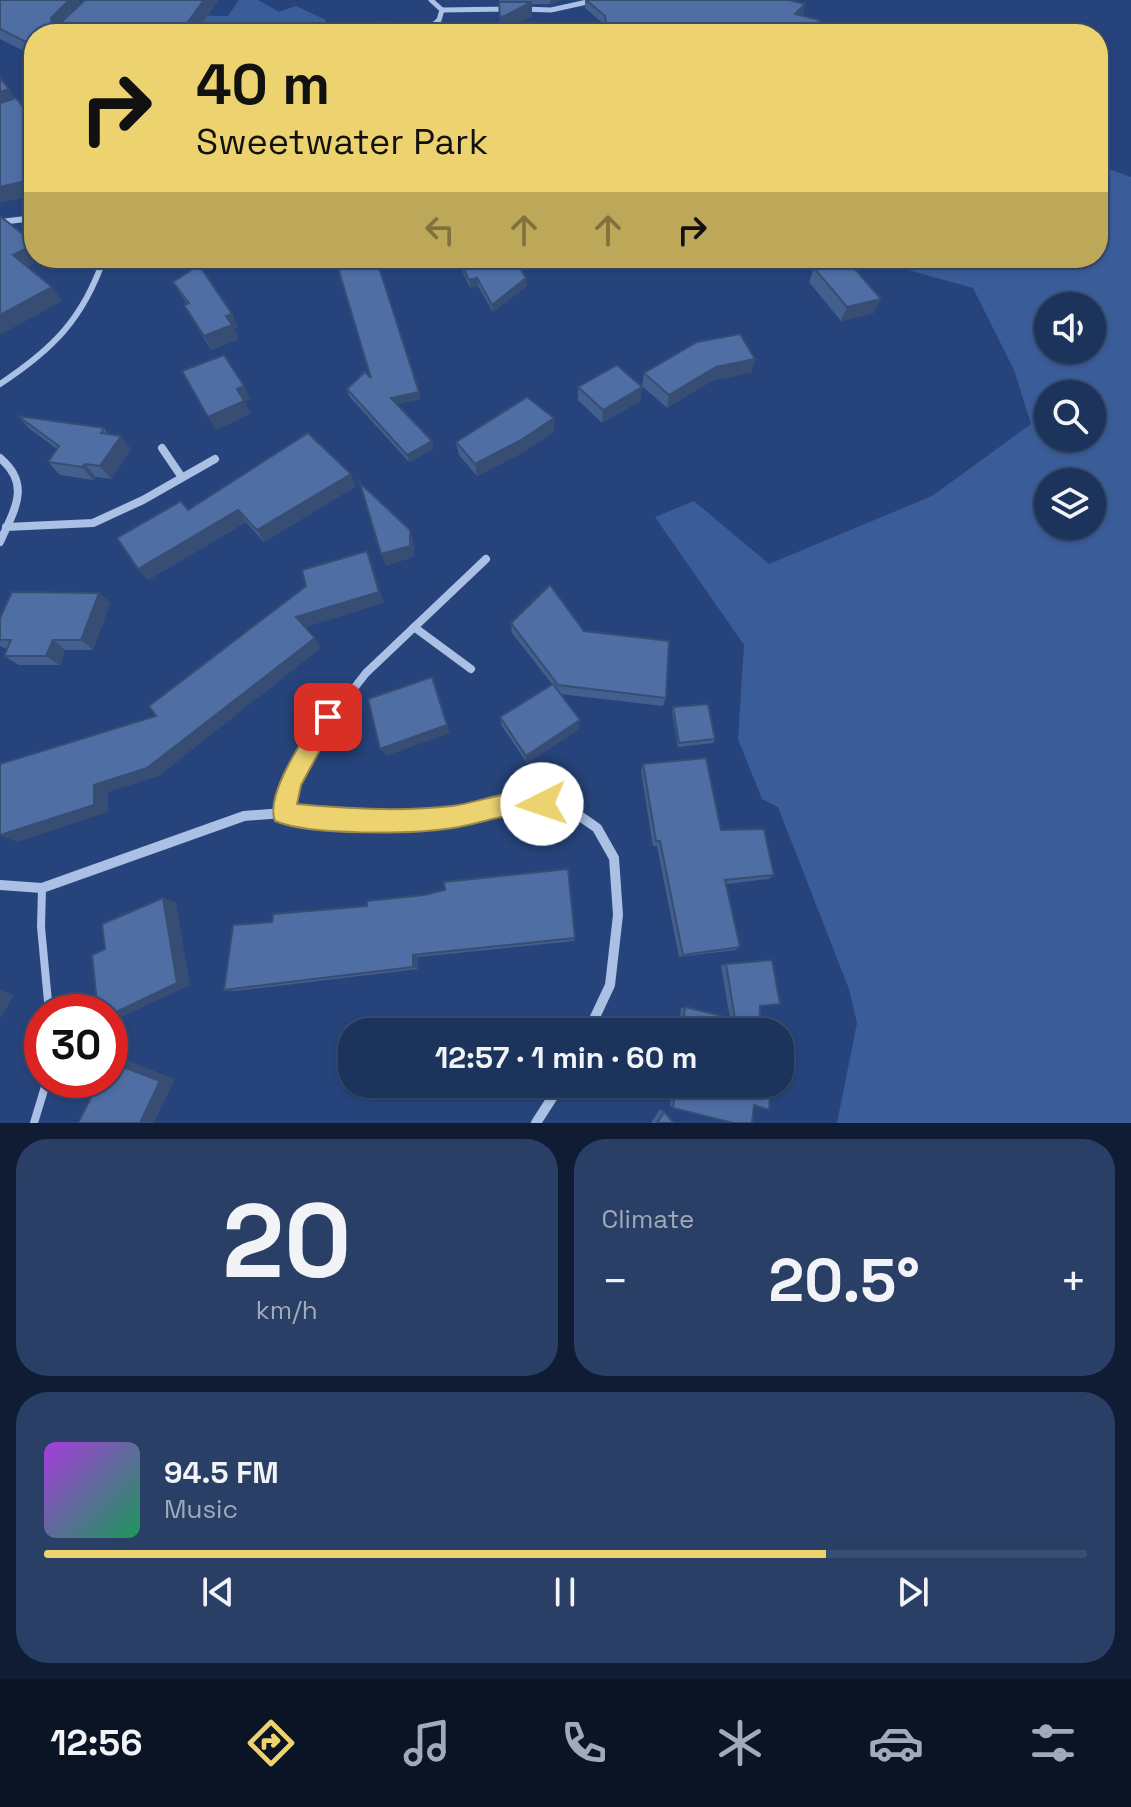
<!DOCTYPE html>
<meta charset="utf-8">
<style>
body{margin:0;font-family:"Space Grotesk",sans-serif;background:#293f65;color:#f1f3f6;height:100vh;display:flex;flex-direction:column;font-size:30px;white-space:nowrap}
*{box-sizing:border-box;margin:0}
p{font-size:26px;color:#a0aabb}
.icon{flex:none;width:44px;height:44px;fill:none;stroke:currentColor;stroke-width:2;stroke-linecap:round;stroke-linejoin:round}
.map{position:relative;height:1123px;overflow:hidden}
.drawer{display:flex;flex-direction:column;gap:16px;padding:16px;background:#0f1c33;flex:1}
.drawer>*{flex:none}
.guide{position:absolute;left:24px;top:24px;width:1084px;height:244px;border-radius:32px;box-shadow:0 2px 6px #0004,0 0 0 2px #3a4e72;background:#edd370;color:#111;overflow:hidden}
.controls{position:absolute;left:1034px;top:292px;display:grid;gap:16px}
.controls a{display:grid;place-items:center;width:72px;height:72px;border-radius:50%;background:#1c335c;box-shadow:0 2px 6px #0004,0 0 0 2px #3a4e72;font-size:40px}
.speed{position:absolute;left:24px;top:994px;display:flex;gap:16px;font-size:40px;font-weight:700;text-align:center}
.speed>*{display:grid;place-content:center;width:104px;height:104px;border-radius:50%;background:#1c335c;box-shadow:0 2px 6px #0004,0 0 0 2px #3a4e72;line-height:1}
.speed .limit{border:12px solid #d22;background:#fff;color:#111}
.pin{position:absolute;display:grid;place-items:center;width:68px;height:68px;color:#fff;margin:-34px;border-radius:16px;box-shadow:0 4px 12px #0006}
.me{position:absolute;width:88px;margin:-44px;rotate:266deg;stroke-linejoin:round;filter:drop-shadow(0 0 6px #0008)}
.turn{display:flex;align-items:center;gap:28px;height:168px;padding:0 40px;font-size:36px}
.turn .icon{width:104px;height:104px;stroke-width:2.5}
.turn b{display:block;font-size:56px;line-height:68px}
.lanes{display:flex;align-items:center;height:76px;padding:0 40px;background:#0003;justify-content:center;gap:40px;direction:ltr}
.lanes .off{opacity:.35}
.big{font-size:60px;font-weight:800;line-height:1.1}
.drawer .card{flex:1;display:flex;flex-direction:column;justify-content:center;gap:12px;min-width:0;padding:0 28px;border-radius:32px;background:#293f65}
.drawer .dial{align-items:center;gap:0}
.dial b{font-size:104px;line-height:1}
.song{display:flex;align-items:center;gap:24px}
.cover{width:96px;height:96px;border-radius:12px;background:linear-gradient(135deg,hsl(280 70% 55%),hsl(150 70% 35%))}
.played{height:8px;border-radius:4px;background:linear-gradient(90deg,#edd370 75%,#3a4e72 75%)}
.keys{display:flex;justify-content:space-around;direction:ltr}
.heat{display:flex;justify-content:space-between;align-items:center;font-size:44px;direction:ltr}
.drawer .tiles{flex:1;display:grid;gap:16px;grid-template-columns:1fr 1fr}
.card:last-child{grid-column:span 2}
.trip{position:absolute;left:338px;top:1018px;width:456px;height:80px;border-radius:32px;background:#1c335c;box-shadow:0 2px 6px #0004,0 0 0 2px #3a4e72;font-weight:800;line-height:80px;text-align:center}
.dock{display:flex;height:128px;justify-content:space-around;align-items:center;background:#0b1425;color:#a0aabb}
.dock .icon{width:56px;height:56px}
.dock .selected{color:#edd370}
.dock b{font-size:36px;color:#f1f3f6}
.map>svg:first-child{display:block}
</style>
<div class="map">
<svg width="1131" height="1123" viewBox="0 0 1131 1123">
<rect width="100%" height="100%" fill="#26447b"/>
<g fill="#3a5d99" fill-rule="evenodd">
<path d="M239 0H258L279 12 296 6 326 20 324 24 304 32 232 34 236 23 186 26 174 15 228 16Z"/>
<path d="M1098 165 1131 177V1123H837L857 1023 849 989 778 807 762 799 738 739 744 645 655 517 694 501 769 564 932 496 1031 424 1014 370 973 288 865 258H1098ZM1048 306H1092V350H1048ZM1048 394H1092V438H1048ZM1048 482H1092V526H1048Z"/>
</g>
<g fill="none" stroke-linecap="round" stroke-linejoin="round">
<g stroke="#aac0e4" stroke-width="8">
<path d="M42 888 41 927 49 1012"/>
<path d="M34 1123 47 1080"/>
</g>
<g stroke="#aac0e4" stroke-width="5">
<path d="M431 0 442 10 509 9"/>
<path d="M522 9 551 10 596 0"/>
<path d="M423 34 439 20 442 10"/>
<path d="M0 114 34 104"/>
</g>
<g stroke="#aac0e4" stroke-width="6">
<path d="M0 222 34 218"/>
<path d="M0 384C53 349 83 319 104 258"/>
</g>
<g stroke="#aac0e4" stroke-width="8">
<path d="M162 448 181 476"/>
<path d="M0 458C32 485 14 510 0 542"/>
<path d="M6 527 93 523 143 500 215 459"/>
<path d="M414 627 471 669"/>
<path d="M323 728 366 673 486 559"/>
</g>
<g stroke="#aac0e4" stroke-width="10">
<path d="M283 813 297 774 325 726"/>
<path d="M0 885 42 888 244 816 283 813 349 820H399L453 817 520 803 564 805 597 828 614 858 618 915 610 985 588 1032"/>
<path d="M536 1123 561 1084"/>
</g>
</g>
<g fill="#435f8d">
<path d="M0 0H78L80 4 85 0H219L194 34H34V56L0 39Z"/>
<path d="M499 0H561L550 4H532V16L501 32Z"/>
<path d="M585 0H789L805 4 803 13 801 15 820 20 818 29 814 33 817 34H606L605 25 585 8Z"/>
<path d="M461 258H515L527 286 493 312 478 286 470 288 462 270Z"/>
<path d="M814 268 874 313 841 321 809 282Z"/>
<path d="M173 282 232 314 238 328 234 329 239 339 211 350 192 319 184 305 187 304Z"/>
<path d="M755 359 751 373 713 380 667 408 642 386 644 373Z"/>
<path d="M371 377 421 399 397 404 434 448 409 462 349 396 347 389Z"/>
<path d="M578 387H642L640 401 602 423 578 400Z"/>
<path d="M18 416 104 428 108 434 131 449 111 479 96 477 93 480 60 475 48 462 57 449 30 429Z"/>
<path d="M554 418V432L522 453 477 476 459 455 456 442Z"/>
<path d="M356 486 264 542 246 522 148 580 138 569 188 510Z"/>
<path d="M99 593 110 603 93 650H65L60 665H19L4 656 7 649 0 646V618Z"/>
<path d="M511 623 584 631 666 698 663 706 560 694 579 729 527 763 502 726 500 717 552 684 512 633Z"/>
<path d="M673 707 715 739 713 743 678 747 672 712Z"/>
<path d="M643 764 774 875 768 879 726 884 740 947 735 950 679 957 657 846H653L641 771Z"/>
<path d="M272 922 575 938 574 941 418 957V969L235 991 224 990Z"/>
<path d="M726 964 760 1006 759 1032H678L681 1008 685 1007 730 1018 721 966Z"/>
<path d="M672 1084H771L754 1105 673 1108 670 1105Z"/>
<path d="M660 1109 674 1123H651Z"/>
</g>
<g fill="#374d73">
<path d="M69 0H78L82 8 58 34 52 24 51 18Z"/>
<path d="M204 0H219L194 34H179Z"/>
<path d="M550 0H561L550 4Z"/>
<path d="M532 2V16L501 32 500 18Z"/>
<path d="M805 4 803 13 793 23 795 14Z"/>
<path d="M820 20 818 29 814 34 809 32Z"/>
<path d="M9 89 17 103 0 109V92Z"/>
<path d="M34 179V195L0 203V187Z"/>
<path d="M34 245V258H45L23 269 13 255Z"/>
<path d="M477 278 478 286 470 288 469 280Z"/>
<path d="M526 278 527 286 493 312 492 305Z"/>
<path d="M52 287 62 301 0 335V315Z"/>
<path d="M881 299 874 313 841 321 847 307Z"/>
<path d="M232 314 238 328 234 329 239 339 211 350 204 336 226 316Z"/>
<path d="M755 359 751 373 713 380 667 408 669 395 716 367Z"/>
<path d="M244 386 250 400 245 402 251 414 216 430 208 417 237 389Z"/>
<path d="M642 387 640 401 602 423 603 410Z"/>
<path d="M419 392 421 399 393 405 391 398Z"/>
<path d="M554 418V432L522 453 477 476 475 464Z"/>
<path d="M121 436 131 449 111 479 100 466Z"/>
<path d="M432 441 434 448 409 462 407 455Z"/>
<path d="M85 464 96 477 93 480 82 467Z"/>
<path d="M351 474 356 486 264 542 257 530Z"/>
<path d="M238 510 246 522 148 580 138 569Z"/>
<path d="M410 530 414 542V557L386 566 381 554Z"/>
<path d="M367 551 372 563 384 603 303 628 296 617Z"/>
<path d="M99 593 110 603 93 650 81 640Z"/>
<path d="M315 638 321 648 159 776 108 792V812L18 842 1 836 94 785Z"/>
<path d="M53 640 65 650 60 665 46 656Z"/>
<path d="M432 677 450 733 386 756 380 749Z"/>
<path d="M580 720 579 729 527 763 526 756Z"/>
<path d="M163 898 176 902 190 985 115 1020H110V1015Z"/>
<path d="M413 955 418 957V969L413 967Z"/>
<path d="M0 990 14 995 0 1019Z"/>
<path d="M126 1060 175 1079 154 1123H140L110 1062Z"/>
</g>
<g fill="#4e6ea4" stroke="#374d73" stroke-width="2">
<path d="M0 0H69L51 18 52 24 57 26 85 0H204L179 34H34V46L0 29Z"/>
<path d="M586 0H789L805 4 795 14 820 20 809 32 817 34H608L605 16Z"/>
<path d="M499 2H532L500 18Z"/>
<path d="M387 22 421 34H294L302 30Z"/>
<path d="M0 78 9 89 0 92Z"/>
<path d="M16 98 34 121V142L29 143 34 144V179L0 187V103Z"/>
<path d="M0 216 34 243V245L13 255 52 287 0 315Z"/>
<path d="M335 258H376L419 392 391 398 432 441 407 455 347 389 365 372 371 378Z"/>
<path d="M461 258H514L526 278 492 305 477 278 469 280 461 263Z"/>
<path d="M847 260 881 299 847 307 814 268Z"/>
<path d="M199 265 232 314 226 316 232 325 204 336 184 305 189 303 173 282Z"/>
<path d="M740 334 755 359 716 367 669 395 644 373 697 342Z"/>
<path d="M224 355 244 386 237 389 244 401 208 417 182 371Z"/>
<path d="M617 365 642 387 603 410 578 387Z"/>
<path d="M527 397 554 418 521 440 475 464 456 442Z"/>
<path d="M18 416 104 428 101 433 121 436 100 466 85 464 82 467 48 462 59 446Z"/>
<path d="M308 433 351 474 257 530 238 510 138 569 117 538 181 501 188 510Z"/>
<path d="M360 483 410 530V546L381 554Z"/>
<path d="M367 551 379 592 296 617 315 638 147 768 94 785V805L0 835V764L156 716 149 706 306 586 302 570Z"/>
<path d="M550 585 584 631 669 641 666 698 558 685 511 623Z"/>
<path d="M12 592 99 593 81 640H53L46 656H4L11 640H0V618Z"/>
<path d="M432 677 447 725 380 749 368 699Z"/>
<path d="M553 684 580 720 526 756 500 717Z"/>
<path d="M708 704 715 739 679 743 673 707Z"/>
<path d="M706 758 721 830 764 829 774 875 725 880 740 947 683 955 660 841H656L643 764Z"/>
<path d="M568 869 575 938 413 955V967L224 990 233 925 272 922 273 914 367 906V901L424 895 445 890 444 882Z"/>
<path d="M163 898 177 983 110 1015V1012H98L92 955 105 949 102 924Z"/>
<path d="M772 960 780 1004 760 1006 759 1032H682L685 1007 735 1019 726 964Z"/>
<path d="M110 1062 160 1081 140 1123H78L100 1080H110Z"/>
<path d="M676 1084H771L769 1110 754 1105 752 1123H733L673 1108Z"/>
<path d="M664 1112 674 1123H657Z"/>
</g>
<path fill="#edd370" stroke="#9a8949" stroke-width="2" d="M328 707 335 710 338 717 301 785 297 804C348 809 400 812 452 806 483 802 519 784 550 796L553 804 550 812C539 816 530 813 519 814 497 816 475 825 453 828 414 834 310 836 275 821 264 794 307 734 321 710Z"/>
</svg>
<div class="controls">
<a><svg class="icon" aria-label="sound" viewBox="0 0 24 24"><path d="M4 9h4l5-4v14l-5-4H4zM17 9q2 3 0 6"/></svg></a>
<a><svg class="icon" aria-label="search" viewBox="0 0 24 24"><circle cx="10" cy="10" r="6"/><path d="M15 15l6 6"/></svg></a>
<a><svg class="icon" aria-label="layers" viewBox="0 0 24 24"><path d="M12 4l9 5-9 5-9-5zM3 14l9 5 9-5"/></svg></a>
</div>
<div class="speed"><div class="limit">30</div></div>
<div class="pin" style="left:328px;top:717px;background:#d93025"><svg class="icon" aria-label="arrive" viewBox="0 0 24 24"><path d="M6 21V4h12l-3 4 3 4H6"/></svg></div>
<svg class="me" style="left:542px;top:804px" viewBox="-20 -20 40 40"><circle r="19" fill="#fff"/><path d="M0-13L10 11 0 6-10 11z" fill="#edd370"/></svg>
<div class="trip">12:57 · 1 min · 60 m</div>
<div class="guide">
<div class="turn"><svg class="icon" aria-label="right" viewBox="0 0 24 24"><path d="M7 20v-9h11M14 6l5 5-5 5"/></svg><div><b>40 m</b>Sweetwater Park</div></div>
<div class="lanes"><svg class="icon off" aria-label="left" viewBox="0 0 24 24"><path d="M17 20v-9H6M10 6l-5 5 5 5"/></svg><svg class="icon off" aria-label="ahead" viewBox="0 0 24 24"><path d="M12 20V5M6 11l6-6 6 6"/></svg><svg class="icon off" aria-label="ahead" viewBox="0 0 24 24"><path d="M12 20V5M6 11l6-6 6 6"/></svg><svg class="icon" aria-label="right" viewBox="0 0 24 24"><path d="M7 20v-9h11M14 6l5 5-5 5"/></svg></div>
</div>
</div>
<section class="drawer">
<div class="tiles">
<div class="card dial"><b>20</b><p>km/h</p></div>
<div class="card"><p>Climate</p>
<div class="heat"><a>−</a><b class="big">20.5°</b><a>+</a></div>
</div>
<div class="card">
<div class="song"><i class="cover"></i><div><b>94.5 FM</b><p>Music</p></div></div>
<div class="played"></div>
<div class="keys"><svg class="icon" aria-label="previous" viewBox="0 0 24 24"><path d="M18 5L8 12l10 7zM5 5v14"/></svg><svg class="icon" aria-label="pause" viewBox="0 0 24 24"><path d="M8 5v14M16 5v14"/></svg><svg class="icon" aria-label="next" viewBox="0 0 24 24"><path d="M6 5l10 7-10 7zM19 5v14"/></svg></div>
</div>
</div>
</section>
<nav class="dock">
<b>12:56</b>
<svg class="icon selected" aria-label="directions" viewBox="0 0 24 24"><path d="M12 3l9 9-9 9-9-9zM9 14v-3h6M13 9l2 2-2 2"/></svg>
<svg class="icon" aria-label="music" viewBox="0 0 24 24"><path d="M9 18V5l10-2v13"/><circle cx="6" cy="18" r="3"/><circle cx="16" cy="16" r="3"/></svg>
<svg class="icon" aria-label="phone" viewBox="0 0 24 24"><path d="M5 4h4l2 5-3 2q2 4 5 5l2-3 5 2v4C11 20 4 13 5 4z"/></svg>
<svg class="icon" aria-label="climate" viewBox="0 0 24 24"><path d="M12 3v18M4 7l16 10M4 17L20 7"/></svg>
<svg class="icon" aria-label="car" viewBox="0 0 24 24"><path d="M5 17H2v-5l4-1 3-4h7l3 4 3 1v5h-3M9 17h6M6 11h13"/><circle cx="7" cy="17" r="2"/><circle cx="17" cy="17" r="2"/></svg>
<svg class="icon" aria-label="filters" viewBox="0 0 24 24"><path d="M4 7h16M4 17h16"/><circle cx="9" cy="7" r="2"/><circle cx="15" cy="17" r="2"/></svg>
</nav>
